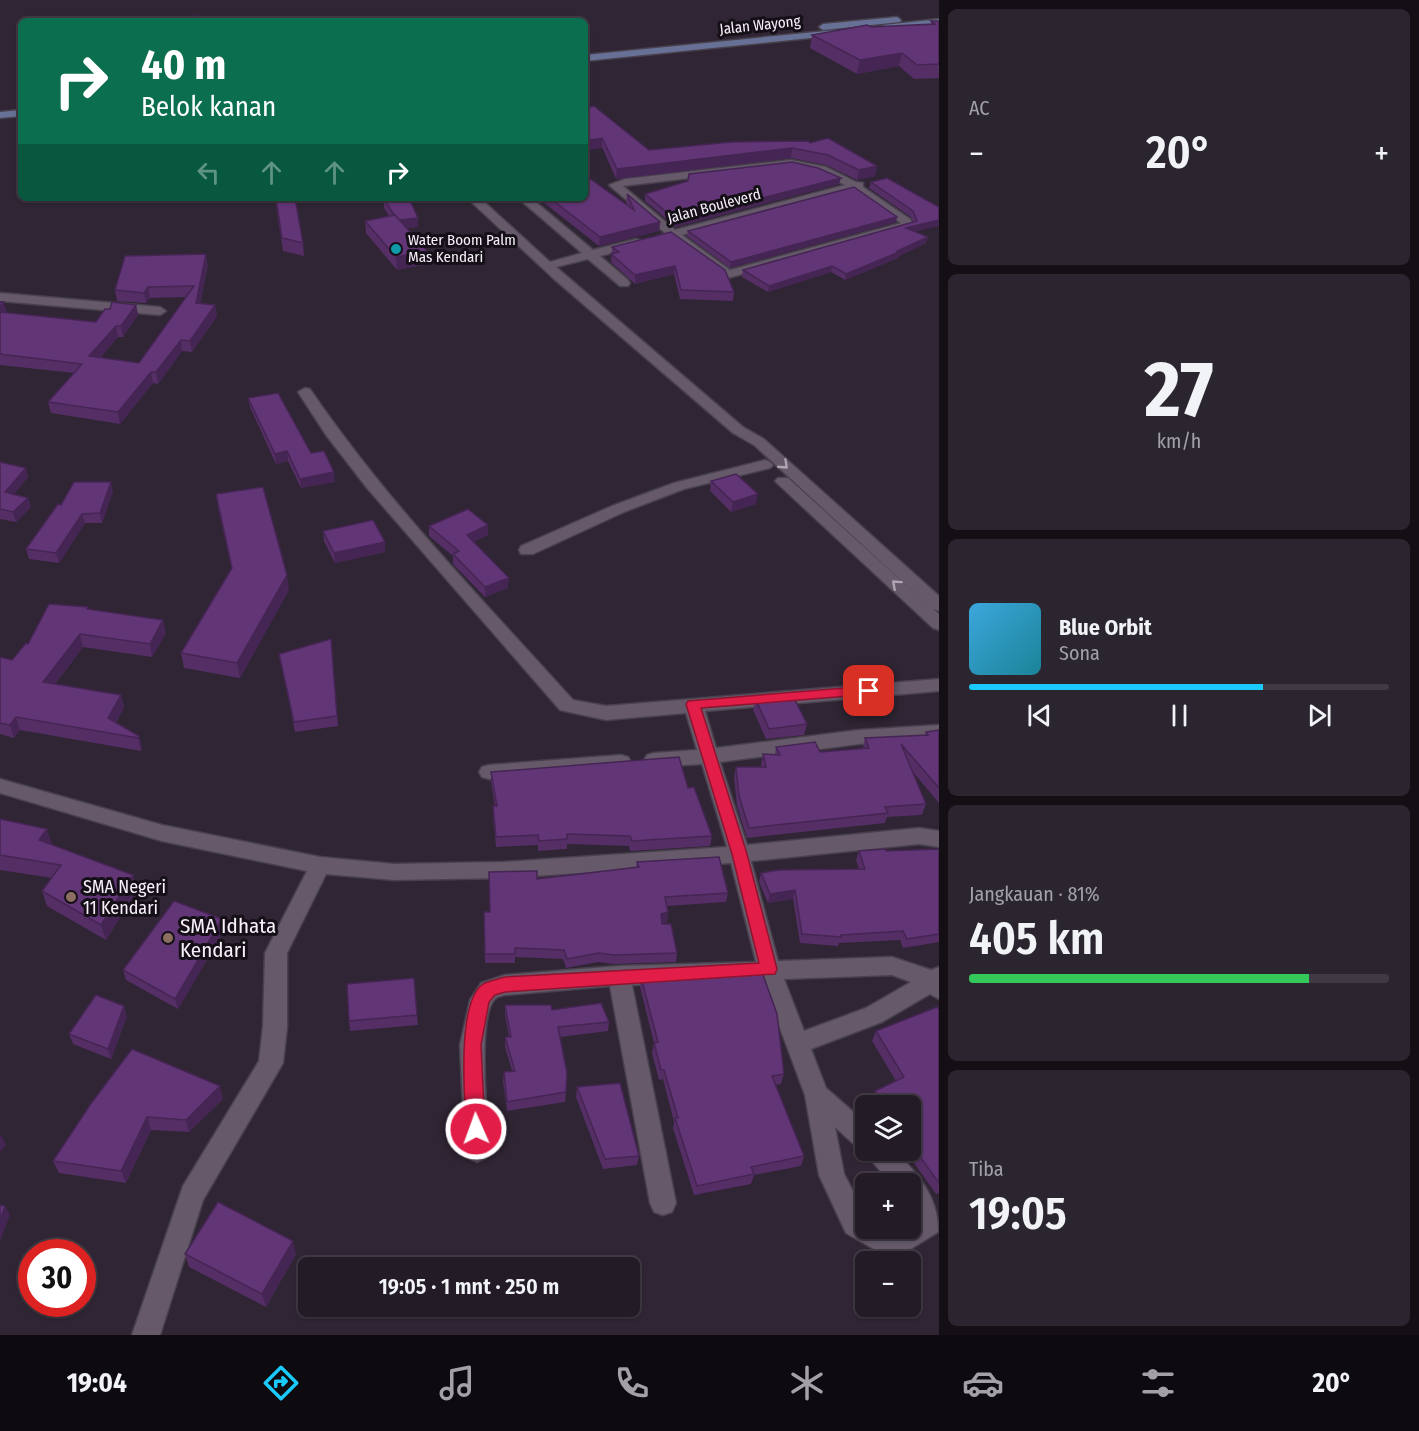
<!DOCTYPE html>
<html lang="id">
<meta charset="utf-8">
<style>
body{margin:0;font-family:"Fira Sans Condensed",sans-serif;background:#2b252f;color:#f1f3f6;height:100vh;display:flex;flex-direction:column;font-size:22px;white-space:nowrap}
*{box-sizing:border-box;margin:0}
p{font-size:20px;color:#a3a1a7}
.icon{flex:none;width:33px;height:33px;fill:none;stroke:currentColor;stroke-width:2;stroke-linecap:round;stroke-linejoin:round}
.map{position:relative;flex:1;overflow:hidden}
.side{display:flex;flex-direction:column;gap:9px;padding:9px;background:#130f15;width:480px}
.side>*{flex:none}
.banner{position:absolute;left:18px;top:18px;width:570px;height:183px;border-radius:9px;box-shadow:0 2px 4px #0004,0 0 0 2px #403a44;background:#0b6e4f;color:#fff;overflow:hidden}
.buttons{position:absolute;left:855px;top:1095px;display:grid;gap:12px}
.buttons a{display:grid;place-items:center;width:66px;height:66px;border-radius:9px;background:#231c27;box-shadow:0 2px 4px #0004,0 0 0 2px #403a44;font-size:30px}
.speed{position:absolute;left:18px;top:1239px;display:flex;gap:12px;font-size:30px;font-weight:700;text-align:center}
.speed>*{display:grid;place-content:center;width:78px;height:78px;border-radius:50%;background:#231c27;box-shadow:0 2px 4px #0004,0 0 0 2px #403a44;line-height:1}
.speed .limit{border:9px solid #d22;background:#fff;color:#111}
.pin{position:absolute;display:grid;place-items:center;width:51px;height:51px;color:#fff;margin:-26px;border-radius:12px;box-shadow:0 3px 9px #0006}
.me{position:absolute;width:66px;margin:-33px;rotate:358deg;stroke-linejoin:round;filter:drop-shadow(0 0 4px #0008)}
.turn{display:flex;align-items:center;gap:21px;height:126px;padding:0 24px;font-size:27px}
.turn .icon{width:78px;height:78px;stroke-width:2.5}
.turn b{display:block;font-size:42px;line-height:51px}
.lanes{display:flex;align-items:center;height:57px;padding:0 24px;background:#0003;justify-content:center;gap:30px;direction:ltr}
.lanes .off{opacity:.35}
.big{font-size:45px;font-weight:600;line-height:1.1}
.side .card{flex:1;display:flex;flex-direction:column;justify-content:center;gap:9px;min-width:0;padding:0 21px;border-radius:9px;background:#2b252f}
.side .dial{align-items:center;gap:0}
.dial b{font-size:78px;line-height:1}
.song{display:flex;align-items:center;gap:18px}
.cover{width:72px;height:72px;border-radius:9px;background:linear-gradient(135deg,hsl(200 70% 55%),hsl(190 70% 35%))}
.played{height:6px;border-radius:3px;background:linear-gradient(90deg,#1acafc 70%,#403a44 70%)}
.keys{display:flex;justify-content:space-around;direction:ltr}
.heat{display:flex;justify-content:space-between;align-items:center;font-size:33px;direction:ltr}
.charge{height:9px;border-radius:4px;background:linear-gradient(90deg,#34c759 81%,#403a44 0)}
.trip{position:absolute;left:298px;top:1257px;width:342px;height:60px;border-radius:9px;background:#231c27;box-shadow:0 2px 4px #0004,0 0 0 2px #403a44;font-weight:600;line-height:60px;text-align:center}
.tabs{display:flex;height:96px;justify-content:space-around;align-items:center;background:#0e0b10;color:#a3a1a7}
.tabs .icon{width:42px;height:42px}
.tabs .active{color:#1acafc}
.tabs b{font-size:27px;color:#f1f3f6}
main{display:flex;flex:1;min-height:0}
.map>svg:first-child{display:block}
</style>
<main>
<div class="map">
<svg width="939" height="1335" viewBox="0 0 939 1335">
<rect width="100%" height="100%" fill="#2f2534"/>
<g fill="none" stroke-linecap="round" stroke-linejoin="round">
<defs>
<g id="street">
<path d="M791 160 826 167 856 182 863 183V187L910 219 914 225 912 227 728 278 671 238 661 239 659 236 665 233 609 185 625 179ZM791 166 818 172 845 185 675 230 623 186ZM853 190 901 223 730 270 682 235Z"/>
<path d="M467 198H480L550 262 582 253 518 198H531L593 250 636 239 640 240V246L600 256 628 280 630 283 628 286H620L588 259 556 267 743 427 764 439 939 596V611L933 609 939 614V630L933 628 778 484 775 481 778 478H788L928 605 754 445 733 433 554 279Z"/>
<path d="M0 293 160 307 166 311 160 315 0 301Z"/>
<path d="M305 388 310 389C387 502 482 599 573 700L606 706 939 679V691L705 711 716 748 859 730 939 725V739L859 744 720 762 747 845 919 828 939 831V847L919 844 751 861 778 961 892 957 931 970 939 967V999L930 994 882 1022 811 1049 826 1088 866 1123V1150L857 1147 835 1127 844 1174 866 1216V1228H910V1220L914 1218 910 1205V1184H892L869 1158 866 1150H895C917 1174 939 1196 938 1232L909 1250 874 1249 846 1233 819 1175 805 1095 762 980 632 985 676 1203 672 1212 663 1215 654 1212 650 1203 610 986 505 995C504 995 497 997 496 998 476 1013 488 1124 489 1150L486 1158 477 1162 468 1158 465 1150 460 1045 470 1000 481 983 505 975 619 966 756 962 731 863 503 878 394 880 326 874 287 953V1027L283 1063 203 1200 160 1335H132L183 1186 259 1061 263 1027 265 953 307 871 162 841 0 793V779L162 825 320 857 394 864 503 862 727 847 702 764 654 767 647 765 644 760 647 755 654 753 697 750 686 713 606 720 560 710 367 488 326 435 298 392ZM892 975 911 982 866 1008 804 1031 784 979Z"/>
<path d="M765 460 770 462 773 465 770 468 684 489 624 512 533 554H521L519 550 521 546 612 506 674 483Z"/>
<path d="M621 755 628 757 631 762 628 767 621 769 489 779 482 777 479 772 482 767 489 765Z"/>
</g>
<g id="secondary">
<path d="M897 17 901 20 900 22 823 30 819 27 823 24Z"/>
<path d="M939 19V25L884 31 880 28 884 25Z"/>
<path d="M836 30 840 33 839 35 585 61V55Z"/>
<path d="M21 110V116L0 118V112Z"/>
</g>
</defs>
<use href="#street" stroke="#48404d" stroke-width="3"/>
<use href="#secondary" stroke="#48404d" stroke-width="3"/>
<use href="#street" fill="#65596a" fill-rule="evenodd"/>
<use href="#secondary" fill="#677095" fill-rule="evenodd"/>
</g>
<g fill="#542e65">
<path d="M931 21H939V78L914 79 899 66 857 74 810 48 812 35 871 27 931 24Z"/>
<path d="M585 108 649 150 810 143 877 166 875 176 857 180 826 165 791 158 616 179Z"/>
<path d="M871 182 939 207 914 231 926 243 899 256 898 258 845 280 831 272 768 292 742 277 743 270 913 222 911 217 869 188Z"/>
<path d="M839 184 676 227 645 201V194Z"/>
<path d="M627 194 660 222 659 231 599 246 538 198H585L627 205 626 203Z"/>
<path d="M275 198 303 243 304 256 283 251Z"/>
<path d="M384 199 418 218V227L406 228 427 264 397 270 366 233 365 221 389 216 384 208Z"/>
<path d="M896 222 730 268 687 236 688 231Z"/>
<path d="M671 232 734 292 733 301 680 299 674 274 635 284 611 262 612 247Z"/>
<path d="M208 265 200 304 215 305 217 316 192 352 182 351 158 384 153 383 120 424 51 413 48 402 74 373 0 365V302L7 313 96 322 110 309 136 305 138 315 123 337H118L100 358 139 363 186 297 150 298 146 303 117 301 115 290Z"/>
<path d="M248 398 311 453 335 482 301 488 288 461 276 464 250 407Z"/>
<path d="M0 462 26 468 28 477 14 494 28 498 31 507 16 522 0 519Z"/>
<path d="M711 481 756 504 731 512 710 491Z"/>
<path d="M113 491 102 523H85L59 563 29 559 26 549 61 505Z"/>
<path d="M216 494 289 590 240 678 184 668 181 653 232 570 218 508Z"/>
<path d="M488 525V535L473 542 508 588 485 597 453 564V556L429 536V526Z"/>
<path d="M323 531 385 552 335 563 324 541Z"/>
<path d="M88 607 89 609 166 633 152 657 83 647 55 684 121 695 124 707 116 723 139 736 142 749 141 751 20 730 14 738 0 734V657L12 660 28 644Z"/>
<path d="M331 639 338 726 295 732 279 654Z"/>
<path d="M756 700 807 724 804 735 766 739 753 710Z"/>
<path d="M939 730V803L912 771 926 804 922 815 887 817 885 823 747 838 737 806 734 777 736 767H761V765L763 754 775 755 776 747 820 752 863 748 865 738 925 736 926 732Z"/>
<path d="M491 772 688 788 712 836 710 846 630 851 629 846 567 844V849L538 851V845L496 847 493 816V806H495L491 782Z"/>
<path d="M0 819 52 845 133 875 137 890 106 940 47 906 42 891 52 878 0 870Z"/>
<path d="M939 849V942L903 948 900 940 839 943 838 946 800 943 793 899 768 903 759 882 761 873 859 869 856 860 859 851H886Z"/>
<path d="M637 862 728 893 726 902 667 906 668 912 667 922 662 923V924L677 953 676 962 613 964 598 962 566 968 563 959 515 957V963H485L484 912H489L537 879 636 868Z"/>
<path d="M222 919 225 929 178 1009 126 980 123 970Z"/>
<path d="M641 977 784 1074 781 1084 775 1085 804 1156 801 1166 754 1175 751 1184 694 1195 673 1128 674 1122 663 1079 659 1080 652 1053 654 1043 640 987Z"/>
<path d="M505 1005 552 1010 609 1022 608 1031 560 1037 566 1092 565 1102 507 1111 503 1081 504 1072 512 1071 505 1047V1037H509L505 1015Z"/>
<path d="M939 1010V1193L936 1194 907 1153 908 1150H910V1106H876L872 1100 875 1091 896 1081 872 1041 876 1031Z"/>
<path d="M417 1015 418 1025 350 1031 349 1021Z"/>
<path d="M127 1016 111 1059 73 1044 69 1034Z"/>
<path d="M577 1087 639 1156 637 1165 603 1169 576 1097Z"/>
<path d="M223 1099 189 1132 151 1130 126 1183 59 1173 53 1161 90 1105Z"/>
<path d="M185 1254H296L266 1307 189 1267Z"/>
</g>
<g fill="#452553">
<path d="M902 53 899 66 857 74 860 60Z"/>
<path d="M602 138V148L585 151V141Z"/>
<path d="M792 148 791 158 616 179 617 169Z"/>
<path d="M877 166 875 176 857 180 859 170Z"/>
<path d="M841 178 839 184 676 227V220Z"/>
<path d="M897 217 896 222 730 268 731 262Z"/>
<path d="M418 218V227L398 229 397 220Z"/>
<path d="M939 220V226L905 234 906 228Z"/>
<path d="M660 222 659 231 599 246 600 237Z"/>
<path d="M928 237 926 243 899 256 898 258 845 280 846 274Z"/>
<path d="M427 251V264L397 270 396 257Z"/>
<path d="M206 254 208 265 198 314 196 303Z"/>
<path d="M675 266 674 274 635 284V275Z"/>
<path d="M832 266 831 272 768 292 769 286Z"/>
<path d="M148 287 150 298 146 303 144 293Z"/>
<path d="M4 302 7 313 0 322V308Z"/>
<path d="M136 305 138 315 123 337 121 326Z"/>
<path d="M215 305 217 316 192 352 190 341Z"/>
<path d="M116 326 118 337 91 367 89 356Z"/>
<path d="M181 340 182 351 158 384 156 372Z"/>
<path d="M151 372 153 383 120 424 118 412Z"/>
<path d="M287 451 288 461 276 464 275 454Z"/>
<path d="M26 468 28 477 8 502 5 492Z"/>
<path d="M334 472 335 482 301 488 300 479Z"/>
<path d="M111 482 113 491 102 523 100 513Z"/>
<path d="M758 494 756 504 731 512 733 502Z"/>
<path d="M28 498 31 507 16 522 13 512Z"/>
<path d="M82 514 85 523 59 563 56 553Z"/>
<path d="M488 525V535L467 545V535Z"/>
<path d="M385 542V552L335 563 334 553Z"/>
<path d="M287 575 289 590 240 678 237 663Z"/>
<path d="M509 578 508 588 485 597V587Z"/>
<path d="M163 620 166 633 152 657 150 644Z"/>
<path d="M80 634 83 647 47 694 43 682Z"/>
<path d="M121 695 124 707 111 731 108 718Z"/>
<path d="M16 717 20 730 14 738 10 725Z"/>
<path d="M139 736 142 749 141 751 138 738Z"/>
<path d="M47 829 52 844 39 840Z"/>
<path d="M133 875 137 890 106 940 101 925Z"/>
<path d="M795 890 793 899 768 903 770 894Z"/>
<path d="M668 912 667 922 659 923 661 914Z"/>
<path d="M222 919 225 929 178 1009 175 999Z"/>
<path d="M124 1006 127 1016 111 1059 108 1049Z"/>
<path d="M220 1086 223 1099 189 1132 186 1120Z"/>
<path d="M147 1117 151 1130 126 1183 121 1171Z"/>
<path d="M1 1135 6 1145 0 1152V1137Z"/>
<path d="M5 1206 10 1215 0 1241V1220Z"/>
<path d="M293 1241 296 1254 266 1307 262 1294Z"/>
</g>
<g fill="#623576" stroke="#452553" stroke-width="1.5">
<path d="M199 16 200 20H206V21H134Z"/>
<path d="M931 21H939V64L917 65 902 53 860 60 812 35 867 25 871 27 935 24Z"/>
<path d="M594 106 649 150 731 142 808 141 810 143 828 138 877 166 859 170 828 155 792 148 617 169 602 138 585 141V108Z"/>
<path d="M792 162 818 168 841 178 676 220 645 194 688 181 689 174Z"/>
<path d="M585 175 634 210 627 194 660 222 600 237 550 198H585Z"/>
<path d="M887 178 939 207V220L906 228 928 237 897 251 899 252 846 274 832 266 769 286 743 270 917 221 913 211 871 182Z"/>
<path d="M854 187 897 217 731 262 688 231Z"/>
<path d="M276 198H295L303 243 282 238Z"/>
<path d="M395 198H409L418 218 399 220 394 215 384 199Z"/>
<path d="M395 215 427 251 396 257 365 221Z"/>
<path d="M671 232 725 270 734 292 681 290 675 266 635 275 611 254 619 252 612 247Z"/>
<path d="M206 254 196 303 215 305 190 341 181 340 156 372H151L118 412 48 402 82 364 0 354V312L96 322 105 309H110L112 302 136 305 121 326H116L89 356 139 363 194 286 148 287 144 293 115 290 125 256Z"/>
<path d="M0 302H4L0 308Z"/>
<path d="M278 393 311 453 324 451 334 472 300 479 287 451 275 454 248 398Z"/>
<path d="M0 462 26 468 5 492 28 498 13 512 0 509Z"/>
<path d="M736 474 758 494 733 502 711 481Z"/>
<path d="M74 482H111L100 513 82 514 56 553 26 549 58 504 61 505Z"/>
<path d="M263 487 287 575 237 663 181 653 232 568 216 494Z"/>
<path d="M468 509 488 525 467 535 509 578 485 587 453 554 459 551 429 526Z"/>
<path d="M373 520 385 542 334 553 323 531Z"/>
<path d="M49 604 88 607 87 609 163 620 150 644 80 634 43 682 121 695 108 718 139 736 138 738 16 717 10 725 0 723V657L12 660 26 643 28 644Z"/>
<path d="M331 639 337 716 294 722 279 654Z"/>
<path d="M793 696 807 724 769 729 756 700Z"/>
<path d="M939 730V788L901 744 926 804 885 807 888 813 749 828 739 796 736 767H766L763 754 780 755 776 747 815 742 820 752 869 748 865 738 928 735 926 732Z"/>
<path d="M679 757 688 788 694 787 712 836 632 841 630 836 567 834V839L539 841 538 835 496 837 493 806H497L491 772Z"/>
<path d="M0 819 47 829 39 840 133 875 101 925 42 891 61 865 0 855Z"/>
<path d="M886 849V851L939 849V934L907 939 903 931 841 935V937L802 934 795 890 770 894 761 873 779 870 865 869 859 851Z"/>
<path d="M719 857 728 893 665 897 668 912 661 914 662 924H671L677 953 614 955 599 953 567 959 564 950 515 948V954H485L484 912H490L489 872 537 871V879L639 867 637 862Z"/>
<path d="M174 901 222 919 175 999 123 970Z"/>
<path d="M762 972 777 1014 784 1074 772 1076 804 1156 751 1167 754 1174 697 1186 675 1118H678L664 1070H661L654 1043 658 1042 641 977H694Z"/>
<path d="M414 978 417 1015 349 1021 347 984Z"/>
<path d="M96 995 124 1006 108 1049 69 1034Z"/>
<path d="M601 1003 609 1022 558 1027 567 1073 566 1092 507 1102 504 1072 515 1071 505 1037H511L505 1005H551L552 1010Z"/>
<path d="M937 1007 939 1010V1183L911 1144 914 1142 910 1138V1106H886L875 1091 904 1077 876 1031Z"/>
<path d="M132 1049 220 1086 186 1120 147 1117 121 1171 53 1161 90 1105Z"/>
<path d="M620 1083 639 1156 605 1159 577 1087Z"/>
<path d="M218 1202 293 1241 262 1294 185 1254Z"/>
<path d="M0 1205 5 1206 0 1220Z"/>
</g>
<defs><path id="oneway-chevron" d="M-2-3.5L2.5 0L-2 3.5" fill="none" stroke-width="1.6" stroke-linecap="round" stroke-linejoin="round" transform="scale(1.5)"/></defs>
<g stroke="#aea5b2">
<use href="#oneway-chevron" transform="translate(784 465) rotate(43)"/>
<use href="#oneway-chevron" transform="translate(896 584) rotate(-138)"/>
</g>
<path fill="#e11d48" stroke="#92132f" stroke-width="1.5" d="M869 686 876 691 874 694 701 708 747 854 777 969 775 974 505 992 495 995 489 1002 481 1045 485 1129 482 1135 476 1138 469 1135 466 1129C465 1099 456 1003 483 984 489 981 499 979 505 977L759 963 732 854 686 704 688 701Z"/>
<circle fill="#0f9aa8" stroke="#151017" stroke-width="2" cx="396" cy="249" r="6"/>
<g fill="#8d6e63" stroke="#151017" stroke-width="2">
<circle cx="71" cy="897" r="6"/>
<circle cx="168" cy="938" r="6"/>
</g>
<g text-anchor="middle" stroke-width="6" stroke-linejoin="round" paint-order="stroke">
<g font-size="15" fill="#f8f1fb" stroke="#151017">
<text transform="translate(760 25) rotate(-6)" y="5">Jalan Wayong</text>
<text transform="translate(714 206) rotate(-15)" y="5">Jalan Bouleverd</text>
</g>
<g font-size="15" fill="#f8f1fb" stroke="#151017" text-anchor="start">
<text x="408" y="245">Water Boom Palm<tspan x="408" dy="17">Mas Kendari</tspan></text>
</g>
<g font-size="18" fill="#f8f1fb" stroke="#151017" text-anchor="start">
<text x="83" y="893">SMA Negeri<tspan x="83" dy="21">11 Kendari</tspan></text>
</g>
<g font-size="21" fill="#f8f1fb" stroke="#151017" text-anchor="start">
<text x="180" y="933">SMA Idhata<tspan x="180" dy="24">Kendari</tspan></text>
</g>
</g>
</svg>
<div class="buttons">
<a><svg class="icon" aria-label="layers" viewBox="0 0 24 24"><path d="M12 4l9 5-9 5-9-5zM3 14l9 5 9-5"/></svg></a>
<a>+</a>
<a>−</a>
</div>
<div class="speed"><div class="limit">30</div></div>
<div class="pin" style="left:869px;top:691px;background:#d93025"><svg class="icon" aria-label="arrive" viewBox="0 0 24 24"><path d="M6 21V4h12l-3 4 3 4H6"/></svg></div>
<svg class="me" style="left:476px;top:1129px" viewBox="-20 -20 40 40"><circle r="17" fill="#e11d48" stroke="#fff" stroke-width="3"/><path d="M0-11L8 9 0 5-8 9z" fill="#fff"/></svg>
<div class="trip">19:05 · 1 mnt · 250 m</div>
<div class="banner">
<div class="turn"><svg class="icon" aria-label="right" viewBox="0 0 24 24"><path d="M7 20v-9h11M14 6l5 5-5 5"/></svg><div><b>40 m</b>Belok kanan</div></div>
<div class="lanes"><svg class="icon off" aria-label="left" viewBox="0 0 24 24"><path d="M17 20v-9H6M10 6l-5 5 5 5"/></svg><svg class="icon off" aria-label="ahead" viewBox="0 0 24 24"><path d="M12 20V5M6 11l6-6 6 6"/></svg><svg class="icon off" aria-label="ahead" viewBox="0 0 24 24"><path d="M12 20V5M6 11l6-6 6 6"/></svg><svg class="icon" aria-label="right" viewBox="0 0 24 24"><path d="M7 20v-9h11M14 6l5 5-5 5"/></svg></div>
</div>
</div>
<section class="side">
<div class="card"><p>AC</p>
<div class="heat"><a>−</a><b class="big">20°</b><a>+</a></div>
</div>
<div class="card dial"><b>27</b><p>km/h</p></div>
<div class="card">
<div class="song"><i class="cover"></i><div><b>Blue Orbit</b><p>Sona</p></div></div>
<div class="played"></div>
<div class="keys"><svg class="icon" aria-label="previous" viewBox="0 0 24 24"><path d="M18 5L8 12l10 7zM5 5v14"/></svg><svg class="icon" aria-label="pause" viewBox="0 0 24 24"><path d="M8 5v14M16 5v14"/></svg><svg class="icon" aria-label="next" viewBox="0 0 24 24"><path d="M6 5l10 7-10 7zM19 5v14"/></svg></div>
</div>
<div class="card"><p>Jangkauan · 81%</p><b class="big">405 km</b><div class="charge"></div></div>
<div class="card"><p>Tiba</p><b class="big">19:05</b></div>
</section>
</main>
<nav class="tabs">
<b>19:04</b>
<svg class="icon active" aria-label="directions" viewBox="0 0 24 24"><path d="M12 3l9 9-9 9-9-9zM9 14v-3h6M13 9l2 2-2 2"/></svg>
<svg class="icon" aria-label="music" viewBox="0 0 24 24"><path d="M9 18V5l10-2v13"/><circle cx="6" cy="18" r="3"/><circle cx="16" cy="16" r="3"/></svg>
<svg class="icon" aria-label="phone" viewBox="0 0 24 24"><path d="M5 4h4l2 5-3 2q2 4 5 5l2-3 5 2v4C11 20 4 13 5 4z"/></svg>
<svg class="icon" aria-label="climate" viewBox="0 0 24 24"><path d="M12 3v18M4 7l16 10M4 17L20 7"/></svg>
<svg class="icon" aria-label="car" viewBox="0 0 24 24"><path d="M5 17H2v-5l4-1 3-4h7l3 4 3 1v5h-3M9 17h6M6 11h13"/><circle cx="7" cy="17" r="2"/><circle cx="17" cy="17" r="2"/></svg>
<svg class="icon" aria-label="filters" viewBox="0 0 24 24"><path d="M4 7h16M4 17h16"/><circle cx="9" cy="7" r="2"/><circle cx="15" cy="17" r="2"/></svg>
<b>20°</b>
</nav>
